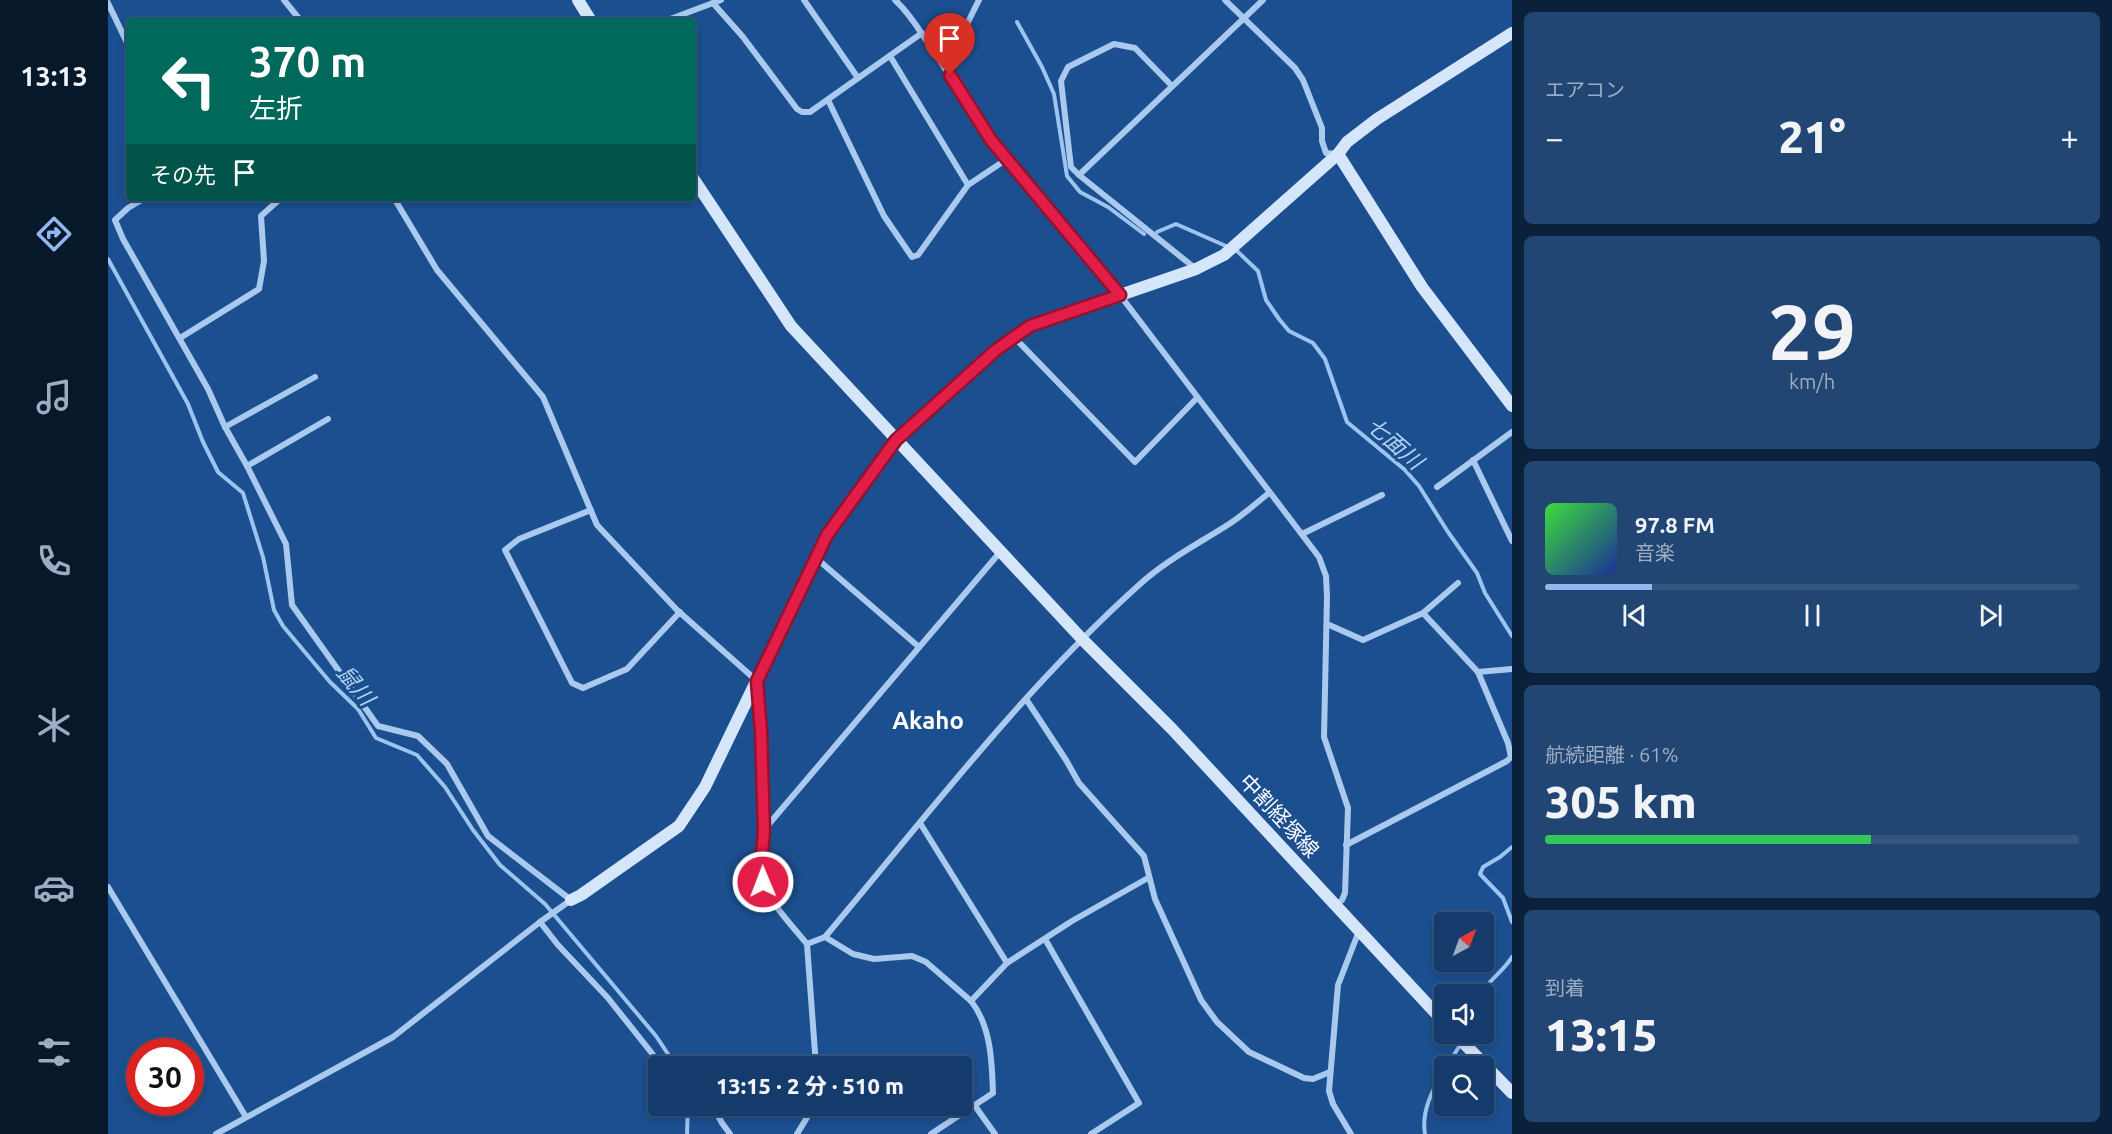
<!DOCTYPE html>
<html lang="ja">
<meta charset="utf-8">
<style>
body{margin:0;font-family:Ubuntu,"Noto Sans JP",sans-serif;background:#214673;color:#f1f3f6;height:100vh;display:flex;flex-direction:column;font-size:22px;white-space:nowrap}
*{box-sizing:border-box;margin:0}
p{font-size:20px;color:#9dadc1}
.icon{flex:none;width:33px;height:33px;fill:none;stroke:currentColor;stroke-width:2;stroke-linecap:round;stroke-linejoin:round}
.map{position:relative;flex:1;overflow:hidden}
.drawer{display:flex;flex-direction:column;gap:12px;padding:12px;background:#0b203b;width:600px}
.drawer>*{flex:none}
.banner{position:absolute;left:18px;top:18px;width:570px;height:183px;border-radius:6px;box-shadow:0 3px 9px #0003,0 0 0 2px #33557e;background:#00695c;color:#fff;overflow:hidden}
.needle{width:39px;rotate:41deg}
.controls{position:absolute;left:1326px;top:912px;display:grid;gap:12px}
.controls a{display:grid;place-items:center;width:60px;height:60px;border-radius:6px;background:#143b6b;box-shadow:0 3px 9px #0003,0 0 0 2px #33557e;font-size:30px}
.speed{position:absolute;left:18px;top:1038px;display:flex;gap:12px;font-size:30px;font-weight:700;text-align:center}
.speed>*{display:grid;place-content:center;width:78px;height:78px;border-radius:50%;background:#143b6b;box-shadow:0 3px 9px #0003,0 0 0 2px #33557e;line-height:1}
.speed .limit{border:9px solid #d22;background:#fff;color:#111}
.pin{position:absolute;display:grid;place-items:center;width:51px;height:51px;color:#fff;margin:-62px -26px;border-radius:50% 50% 50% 0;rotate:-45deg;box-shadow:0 0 6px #0007}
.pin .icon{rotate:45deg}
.me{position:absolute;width:66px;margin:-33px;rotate:359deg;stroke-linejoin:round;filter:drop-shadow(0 0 4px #0008)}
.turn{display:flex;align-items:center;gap:21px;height:126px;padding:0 24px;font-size:27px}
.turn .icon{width:78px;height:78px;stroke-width:2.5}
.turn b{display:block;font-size:42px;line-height:51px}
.then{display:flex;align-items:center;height:57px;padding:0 24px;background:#0003;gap:12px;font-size:22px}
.big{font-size:45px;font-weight:800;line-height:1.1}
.drawer .tile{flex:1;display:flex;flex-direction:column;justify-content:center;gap:9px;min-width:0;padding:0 21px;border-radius:9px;background:#214673}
.drawer .dial{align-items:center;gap:0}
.dial b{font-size:78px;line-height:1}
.song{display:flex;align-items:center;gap:18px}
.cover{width:72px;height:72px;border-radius:9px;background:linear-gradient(135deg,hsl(120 70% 55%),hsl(230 70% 35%))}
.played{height:6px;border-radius:3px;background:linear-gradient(90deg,#90b9f0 20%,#33557e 20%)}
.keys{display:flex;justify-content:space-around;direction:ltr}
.heat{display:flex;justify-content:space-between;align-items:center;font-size:33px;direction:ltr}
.charge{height:9px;border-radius:4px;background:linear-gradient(90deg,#34c759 61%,#33557e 0)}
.trip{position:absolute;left:540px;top:1056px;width:324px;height:60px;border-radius:6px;background:#143b6b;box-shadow:0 3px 9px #0003,0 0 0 2px #33557e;font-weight:800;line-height:60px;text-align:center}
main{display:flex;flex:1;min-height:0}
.tab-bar{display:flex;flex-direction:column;width:108px;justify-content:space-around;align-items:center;background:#08182b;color:#9dadc1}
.tab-bar .icon{width:42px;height:42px}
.tab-bar .on{color:#90b9f0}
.tab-bar b{font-size:27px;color:#f1f3f6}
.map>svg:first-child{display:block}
</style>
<main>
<nav class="tab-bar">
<b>13:13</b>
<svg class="icon on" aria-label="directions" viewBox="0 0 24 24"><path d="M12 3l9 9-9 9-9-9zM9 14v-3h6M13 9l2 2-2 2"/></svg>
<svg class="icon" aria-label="music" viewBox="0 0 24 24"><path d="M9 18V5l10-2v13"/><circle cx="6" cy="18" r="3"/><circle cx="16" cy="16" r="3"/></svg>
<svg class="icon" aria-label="phone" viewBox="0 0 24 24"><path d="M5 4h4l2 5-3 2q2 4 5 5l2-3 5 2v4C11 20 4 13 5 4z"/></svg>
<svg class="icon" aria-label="climate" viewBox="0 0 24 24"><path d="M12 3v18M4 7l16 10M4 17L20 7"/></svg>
<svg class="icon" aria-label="car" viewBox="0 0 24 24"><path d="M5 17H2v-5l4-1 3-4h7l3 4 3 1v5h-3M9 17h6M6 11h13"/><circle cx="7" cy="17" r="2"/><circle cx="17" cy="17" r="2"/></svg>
<svg class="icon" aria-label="filters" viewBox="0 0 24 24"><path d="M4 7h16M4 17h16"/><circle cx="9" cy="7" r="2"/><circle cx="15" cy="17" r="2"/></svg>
</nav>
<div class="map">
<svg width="1404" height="1134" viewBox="0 0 1404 1134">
<rect width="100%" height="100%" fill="#1b4f8f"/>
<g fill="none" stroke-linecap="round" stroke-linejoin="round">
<g stroke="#9cc4f0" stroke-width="4">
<path d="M909 22 934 67 946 94 959 176 972 192 1000 207 1036 234"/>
<path d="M1049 232 1068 224 1118 246"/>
<path d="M1129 251 1150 271 1158 300 1171 319 1181 331 1205 343 1217 359 1239 422 1297 470 1311 486 1340 532 1369 573 1377 593 1404 636"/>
<path d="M0 259 80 404 95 442 110 472 135 493 155 557 166 610 175 626 222 682 250 709 268 738 309 755 337 787 365 830 392 865 437 904 548 1036 568 1066"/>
<path d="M1404 847 1392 857 1375 867 1372 874 1395 898 1404 922"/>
<path d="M1374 994C1377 983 1396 971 1404 957"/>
<path d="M1339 1066 1359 1034"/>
<path d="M579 1134 580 1106"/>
<path d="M1317 1134C1313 1111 1325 1089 1336 1070"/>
</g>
<g stroke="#a9c9ee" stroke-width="6">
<path d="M176 0 193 21"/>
<path d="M696 0 750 78"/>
<path d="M787 0C799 11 807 23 816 37 840 70 858 107 883 140L1012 295 1211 557 1218 576 1219 597 1216 737 1240 808 1237 893 1234 900 1228 905"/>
<path d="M1117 0 1187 68 1195 80 1214 128V141L1218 153 1229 154"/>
<path d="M0 3 21 47"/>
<path d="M605 3 635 37 689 109 694 112H702L814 33"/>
<path d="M557 21 613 0"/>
<path d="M832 59 859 24 871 0"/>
<path d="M720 100 776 216 804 257 810 255 860 185 782 56"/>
<path d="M971 175 963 167 953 81 960 67 1006 44 1027 48 1064 86"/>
<path d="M860 185 899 159"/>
<path d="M37 198 20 208 7 220 15 239 100 389 117 427"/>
<path d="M286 198 329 270 435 397 489 525 569 610 649 681C654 729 655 780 655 829 655 845 649 864 654 880 662 904 683 924 699 944L717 937C818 817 914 690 1031 585 1057 561 1088 545 1118 526 1133 517 1147 504 1161 493"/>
<path d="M1088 269 971 175 1155 0"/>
<path d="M906 337 1027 462 1089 398"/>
<path d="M72 338 151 289 156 261 153 216 173 198"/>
<path d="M1365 460 1404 541"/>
<path d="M139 466 220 419"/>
<path d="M1329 487 1404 432"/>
<path d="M483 510 411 539 397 550 464 683 475 688 519 669 572 612"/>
<path d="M1194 534 1274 495"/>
<path d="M708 558 811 647"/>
<path d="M1315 613 1350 583"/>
<path d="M1219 624 1255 640 1315 613 1370 672 1404 669"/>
<path d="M918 699 958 760 971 783 1036 856 1047 899 1093 1000 1109 1022 1141 1052 1196 1078 1205 1079 1222 1072"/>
<path d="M812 823 899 963"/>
<path d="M655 831 893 551"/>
<path d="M1238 845 1399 761 1403 757 1400 743 1370 672"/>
<path d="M0 887 138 1117"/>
<path d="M432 922 450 945 500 998 554 1066"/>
<path d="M717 937 745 954 766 959 804 956 818 962 863 1001C883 1026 884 1062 885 1093L823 1134"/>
<path d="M937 939 1031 1103 983 1134"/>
<path d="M699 944 708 1066"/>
<path d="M863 1001 899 963 964 921 1040 878"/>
<path d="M605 1106 614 1123 622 1134"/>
<path d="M867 1106 887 1134"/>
<path d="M108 1134 285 1037 432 922 463 900 380 836 339 764 310 736 270 726 184 605 178 544 139 466 117 427 207 377"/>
<path d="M689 1134 706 1106"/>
<path d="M1243 1134 1225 1104 1221 1091 1230 985 1251 931"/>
</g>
<g stroke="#d6e6fa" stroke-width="12">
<path d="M470 0 483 21"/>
<path d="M1230 154 1314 287 1404 406"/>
<path d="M585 178 683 326 974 639 1064 729 1336 1022"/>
<path d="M463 900 473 895 571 826 597 787 719 535 787 440 888 350 922 326 1088 269 1116 255 1230 154 1239 142 1269 119 1404 33"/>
<path d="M1347 1034 1404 1093"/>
</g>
</g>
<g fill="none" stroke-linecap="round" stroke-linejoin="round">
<defs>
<path id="route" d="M655 882 652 874 656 831 653 731 649 681 719 535 788 440 888 350 922 326 1012 295 883 140 842 75"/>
</defs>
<use href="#route" stroke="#92132f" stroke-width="15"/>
<use href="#route" stroke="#e11d48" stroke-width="10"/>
</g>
<g text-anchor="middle" stroke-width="6" stroke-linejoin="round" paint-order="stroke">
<g font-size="21" fill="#fff" stroke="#1b4f8f">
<text transform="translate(1171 816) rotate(47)" y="7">中割経塚線</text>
</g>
<g font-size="22" font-style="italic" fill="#b5d3f5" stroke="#1b4f8f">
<text transform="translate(1287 443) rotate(41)" y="8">七面川</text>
<text transform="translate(248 685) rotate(50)" y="8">鼠川</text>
</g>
<g font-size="24" font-weight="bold" fill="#fff" stroke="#1b4f8f">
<text x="820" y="729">Akaho</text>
</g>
</g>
</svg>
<div class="controls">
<a><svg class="needle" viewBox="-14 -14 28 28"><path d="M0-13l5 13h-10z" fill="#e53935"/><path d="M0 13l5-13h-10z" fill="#9dadc1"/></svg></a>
<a><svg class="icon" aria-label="sound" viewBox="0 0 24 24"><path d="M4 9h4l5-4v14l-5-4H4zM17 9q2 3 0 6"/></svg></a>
<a><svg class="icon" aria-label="search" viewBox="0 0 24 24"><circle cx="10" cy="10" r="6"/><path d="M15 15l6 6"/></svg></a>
</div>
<div class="speed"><div class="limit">30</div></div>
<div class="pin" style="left:842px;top:75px;background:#d93025"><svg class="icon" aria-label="arrive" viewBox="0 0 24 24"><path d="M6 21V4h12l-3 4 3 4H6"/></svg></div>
<svg class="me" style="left:655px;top:882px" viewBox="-20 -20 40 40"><circle r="17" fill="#e11d48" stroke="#fff" stroke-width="3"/><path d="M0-11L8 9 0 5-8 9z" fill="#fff"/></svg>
<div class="trip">13:15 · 2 分 · 510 m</div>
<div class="banner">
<div class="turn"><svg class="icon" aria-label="left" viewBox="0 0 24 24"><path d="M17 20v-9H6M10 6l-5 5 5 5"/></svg><div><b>370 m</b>左折</div></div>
<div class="then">その先<svg class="icon" aria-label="arrive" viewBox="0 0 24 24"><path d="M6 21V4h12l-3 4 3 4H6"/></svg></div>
</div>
</div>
<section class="drawer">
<div class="tile"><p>エアコン</p>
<div class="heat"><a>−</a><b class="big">21°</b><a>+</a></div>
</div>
<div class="tile dial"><b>29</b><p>km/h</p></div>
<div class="tile">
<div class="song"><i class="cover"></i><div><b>97.8 FM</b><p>音楽</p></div></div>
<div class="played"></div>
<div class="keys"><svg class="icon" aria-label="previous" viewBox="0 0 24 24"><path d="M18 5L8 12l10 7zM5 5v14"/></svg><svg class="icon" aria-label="pause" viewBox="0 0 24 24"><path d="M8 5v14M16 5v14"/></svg><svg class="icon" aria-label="next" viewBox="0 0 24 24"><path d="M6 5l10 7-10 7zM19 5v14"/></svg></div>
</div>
<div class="tile"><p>航続距離 · 61%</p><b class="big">305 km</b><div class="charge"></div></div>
<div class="tile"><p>到着</p><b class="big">13:15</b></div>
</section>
</main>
